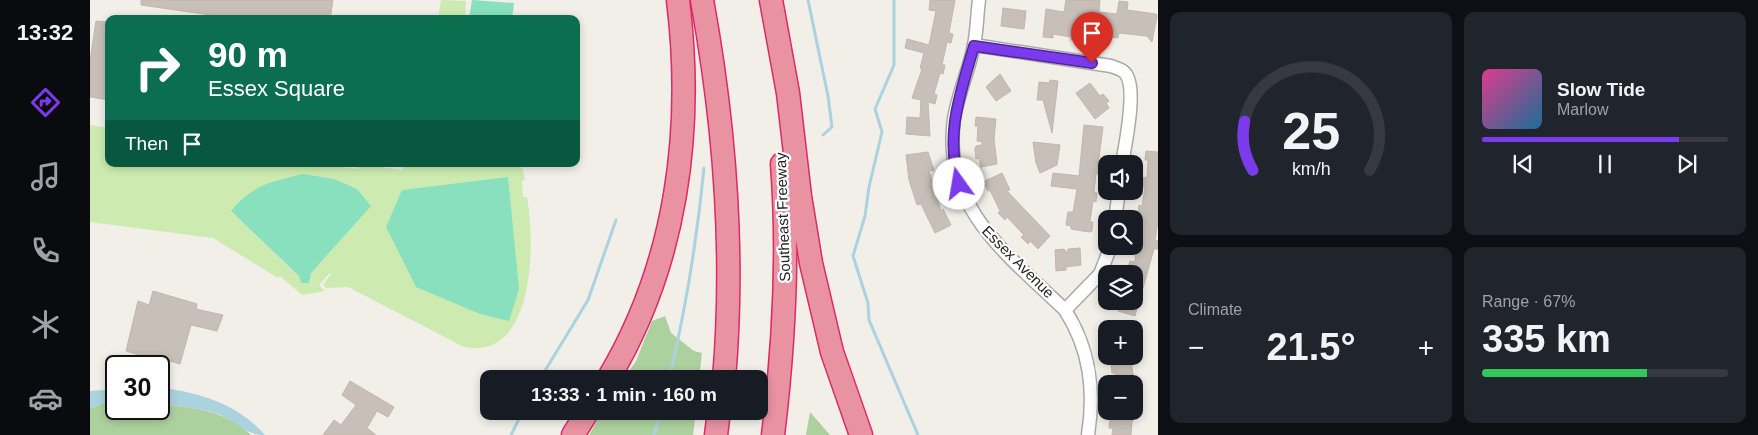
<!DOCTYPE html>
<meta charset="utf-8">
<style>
body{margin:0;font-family:Helvetica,sans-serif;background:#20242c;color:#f1f3f6;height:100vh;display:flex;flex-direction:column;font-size:19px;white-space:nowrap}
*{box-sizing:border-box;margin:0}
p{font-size:16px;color:#9ea1a6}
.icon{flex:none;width:28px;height:28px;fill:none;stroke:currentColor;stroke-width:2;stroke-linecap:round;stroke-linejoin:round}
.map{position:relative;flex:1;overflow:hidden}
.sheet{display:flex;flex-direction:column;gap:12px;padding:12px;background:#0d0f14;width:600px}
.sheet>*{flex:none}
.banner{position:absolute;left:15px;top:15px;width:475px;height:152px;border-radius:10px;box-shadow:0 2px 8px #0003;background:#0b6e4f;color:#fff;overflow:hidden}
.fabs{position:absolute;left:1008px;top:155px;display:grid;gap:10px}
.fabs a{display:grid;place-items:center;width:45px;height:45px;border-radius:10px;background:#171b24;box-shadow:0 2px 8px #0003;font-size:25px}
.speed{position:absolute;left:15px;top:355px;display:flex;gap:10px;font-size:25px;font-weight:700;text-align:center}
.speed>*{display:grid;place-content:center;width:65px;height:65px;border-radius:50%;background:#171b24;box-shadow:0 2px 8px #0003;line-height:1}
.speed .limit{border:2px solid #111;border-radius:8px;background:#fff;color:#111}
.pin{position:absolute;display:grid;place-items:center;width:42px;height:42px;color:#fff;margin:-51px -21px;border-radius:50% 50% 50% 0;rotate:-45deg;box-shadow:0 0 5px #0007}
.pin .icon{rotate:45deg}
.me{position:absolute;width:55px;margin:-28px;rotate:347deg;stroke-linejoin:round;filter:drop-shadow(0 0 4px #0008)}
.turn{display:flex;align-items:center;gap:18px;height:105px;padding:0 20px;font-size:22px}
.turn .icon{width:65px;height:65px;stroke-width:2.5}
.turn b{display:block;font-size:35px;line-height:42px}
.then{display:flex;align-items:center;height:48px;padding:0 20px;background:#0003;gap:10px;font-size:19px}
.big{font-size:38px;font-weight:700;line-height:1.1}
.sheet .tile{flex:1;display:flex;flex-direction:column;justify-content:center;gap:8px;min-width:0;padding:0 18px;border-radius:10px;background:#20242c}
.sheet .dial{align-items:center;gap:0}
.dial svg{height:130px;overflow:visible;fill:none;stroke:#363941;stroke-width:7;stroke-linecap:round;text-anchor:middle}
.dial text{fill:#f1f3f6;stroke:none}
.song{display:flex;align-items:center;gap:15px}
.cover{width:60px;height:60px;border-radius:8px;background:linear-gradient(135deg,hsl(330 70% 55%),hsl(200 70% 35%))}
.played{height:5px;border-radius:2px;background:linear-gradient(90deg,#7c3aed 80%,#363941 80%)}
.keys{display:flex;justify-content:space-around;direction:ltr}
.heat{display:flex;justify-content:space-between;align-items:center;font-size:28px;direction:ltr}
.charge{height:8px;border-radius:4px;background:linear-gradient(90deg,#34c759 67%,#363941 0)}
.sheet .tiles{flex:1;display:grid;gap:12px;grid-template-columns:repeat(2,1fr)}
.trip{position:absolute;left:390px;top:370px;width:288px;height:50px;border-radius:10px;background:#171b24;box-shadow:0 2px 8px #0003;font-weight:700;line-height:50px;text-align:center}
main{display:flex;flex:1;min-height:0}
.tabs{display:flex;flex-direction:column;width:90px;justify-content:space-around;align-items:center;background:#090b0e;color:#9ea1a6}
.tabs .icon{width:35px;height:35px}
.tabs .current{color:#7c3aed}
.tabs b{font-size:22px;color:#f1f3f6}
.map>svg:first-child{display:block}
</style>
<main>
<nav class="tabs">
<b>13:32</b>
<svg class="icon current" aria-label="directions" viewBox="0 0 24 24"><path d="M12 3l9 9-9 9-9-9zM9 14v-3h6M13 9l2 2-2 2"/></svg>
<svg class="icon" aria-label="music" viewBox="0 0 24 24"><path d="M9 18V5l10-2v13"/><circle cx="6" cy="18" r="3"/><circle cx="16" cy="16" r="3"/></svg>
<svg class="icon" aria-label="phone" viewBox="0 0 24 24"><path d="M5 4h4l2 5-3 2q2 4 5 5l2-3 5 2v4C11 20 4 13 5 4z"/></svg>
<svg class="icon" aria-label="climate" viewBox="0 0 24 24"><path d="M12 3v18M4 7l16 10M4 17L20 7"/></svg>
<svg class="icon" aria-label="car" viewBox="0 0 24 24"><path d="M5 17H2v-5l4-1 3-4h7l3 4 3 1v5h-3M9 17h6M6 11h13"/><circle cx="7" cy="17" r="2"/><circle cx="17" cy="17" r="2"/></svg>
</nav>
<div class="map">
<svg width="1068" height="435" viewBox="0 0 1068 435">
<rect width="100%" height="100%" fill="#f2efe9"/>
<g fill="#cdebb0" fill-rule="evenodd">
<path d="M351 0 376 1 375 19H348Z"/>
<path d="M0 125 19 128V164H227L267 169 268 164H270L312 170 314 164H394L395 166 427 164 433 169 435 180 432 181 433 197H437C445 242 446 361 374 347L258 287 236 288 233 285 241 274 240 273 229 285 235 291 212 295 190 276 188 278 123 238 0 222ZM267 189 280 206 211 283 209 276 141 211Z"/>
</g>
<g fill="#add19e">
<path d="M575 316 581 333 604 351 612 353 609 379H534L546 361 562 321Z"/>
<path d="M11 404H26V409H69V405C100 406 138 411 161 435H0V408Z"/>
<path d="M513 411H606L603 435H499Z"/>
<path d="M720 412 740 435H716Z"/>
</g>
<g fill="#88e0be">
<path d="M382 0 424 3 422 19H379Z"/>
<path d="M213 174 244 179 267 189 281 206 221 273 219 283H211L209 276 141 211C162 185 183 181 213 174Z"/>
<path d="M418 177 429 289 419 321 390 314 326 287 296 227 312 190Z"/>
</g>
<g fill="#aad3df">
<path d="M69 387C109 393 147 403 175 435 156 435 153 426 137 418 117 408 91 406 69 405Z"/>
<path d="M26 389V404H10L0 408V391Z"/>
</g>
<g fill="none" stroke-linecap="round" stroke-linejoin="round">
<g stroke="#aad3df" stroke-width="3">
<path d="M718 0 738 96 742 127 733 135"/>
<path d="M804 0V65L785 109 792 132 779 187 775 216 763 256 778 303 779 320 828 435"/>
<path d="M450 379 498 300 526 220"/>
<path d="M579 379C596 309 607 239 614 168"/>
<path d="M421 435 433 411"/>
<path d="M564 435 571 411"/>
</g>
</g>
<g fill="#c7bfb8" stroke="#c4b6ab">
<path d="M51 0H243L240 19H148L51 5Z"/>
<path d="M840 0H865L859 33 863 34 861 43 857 42 852 65H855L853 74 850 73 844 94 847 95 845 104 838 102 840 136 816 134 817 117 830 118 831 100 822 98 832 69 830 68 834 53 815 48 817 39 839 45 846 11 839 10Z"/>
<path d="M976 0H1010L1009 12 1027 14 1029 1 1038 2 1037 10 1066 14 1067 16 1062 42 1057 36 1029 33 1028 38 1019 37V40L991 38 990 41 981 40V37L963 34V38L953 37 956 9 974 12Z"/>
<path d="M913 8 936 11 934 29 911 26Z"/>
<path d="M6 21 19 22V100L0 97V60Z"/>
<path d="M910 74 921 91 906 101 896 87Z"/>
<path d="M960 80 968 81 962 133 953 100H947L949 82 959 83Z"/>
<path d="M1000 83 1010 96 1013 94 1019 101 1016 103 1019 108 1005 119 986 93Z"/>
<path d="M886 117 906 119 904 139 907 164 891 167 889 158 886 159 885 149 886 146 892 145V142L887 141 888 126H885Z"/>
<path d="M994 125 1013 127 1008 165H1011L1010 174H1006L1004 192 1007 193 1006 202 1003 201 1000 222H1003L1002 231 999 232 981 229V226L976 225 978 212H983L987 189 961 186 963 173 989 176Z"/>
<path d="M943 142 970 145 967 165 950 173 946 163Z"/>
<path d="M1056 151 1068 152V221L1065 240 1068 241V249H1064L1045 316 1028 311 1031 301H1044V274H1039L1040 270 1037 269 1040 261 1045 262 1046 244H1053V238H1048L1051 214H1048L1049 205 1052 206 1055 187H1051L1053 178 1057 177 1058 160H1055Z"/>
<path d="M838 152 844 170 839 171 851 211 853 209 861 225 845 233 831 204 827 205 819 180 816 155Z"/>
<path d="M912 173 920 190 917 191 960 236 948 249 940 241 938 244 931 237 934 235 917 217 915 220 908 213 910 211 900 190 898 191 893 182Z"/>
<path d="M990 248 991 265 976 267V270L966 271 965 250 974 249 978 253V249Z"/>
<path d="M63 291 107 304 106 309 133 315 127 331 101 325 90 364 60 355 59 358 36 351 48 301 59 305Z"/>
<path d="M1041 360 1044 381 1026 384 1025 373H1022L1021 364Z"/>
<path d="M260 381 304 407 298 417 287 411 277 428 286 435H233L244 420 251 425 266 405 252 395Z"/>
<path d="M1026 411H1043L1041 435H1022L1023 428H1019L1020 419 1025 418Z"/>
</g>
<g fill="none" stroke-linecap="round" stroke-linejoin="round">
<defs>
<g id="street">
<path d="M889 0C887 15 887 31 884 45 879 70 868 94 864 119 851 207 919 256 975 310 1000 349 1005 390 998 435"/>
<path d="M884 45 1021 66C1026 68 1032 69 1035 73 1048 87 1035 145 1032 164"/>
<path d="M1025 219 1029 191"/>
<path d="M975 310 1010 274 1021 246"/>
</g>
<g id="highway">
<path d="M612 0C635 126 645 251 634 379"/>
<path d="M681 0 698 93 710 196 721 263 742 352 771 435"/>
<path d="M518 379C587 264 604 131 588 0"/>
<path d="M483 435 498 411"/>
<path d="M626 435 629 411"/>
<path d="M683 435C694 345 699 255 692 164"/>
</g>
</defs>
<use href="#street" stroke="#a9a9a9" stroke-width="15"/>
<use href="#highway" stroke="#dc2a67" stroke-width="25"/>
<use href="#street" stroke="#fff" stroke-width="12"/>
<use href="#highway" stroke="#e892a2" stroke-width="22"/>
</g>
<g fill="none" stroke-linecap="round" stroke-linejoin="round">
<defs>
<path id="route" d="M869 184C855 133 870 95 884 46L1002 63"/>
</defs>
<use href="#route" stroke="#51269a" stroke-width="12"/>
<use href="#route" stroke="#7c3aed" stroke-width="9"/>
</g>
<g text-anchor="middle" stroke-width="4.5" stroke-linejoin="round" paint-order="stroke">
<g font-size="15" fill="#222" stroke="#fff">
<text transform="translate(693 217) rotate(-92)" y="5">Southeast Freeway</text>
<text transform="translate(928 262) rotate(45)" y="5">Essex Avenue</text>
</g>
</g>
</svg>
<div class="fabs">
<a><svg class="icon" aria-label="sound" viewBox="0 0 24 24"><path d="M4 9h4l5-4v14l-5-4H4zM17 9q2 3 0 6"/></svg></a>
<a><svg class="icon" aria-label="search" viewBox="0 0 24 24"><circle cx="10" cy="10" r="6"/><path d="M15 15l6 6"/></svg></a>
<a><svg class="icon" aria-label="layers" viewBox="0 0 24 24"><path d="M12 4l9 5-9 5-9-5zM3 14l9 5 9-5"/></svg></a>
<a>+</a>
<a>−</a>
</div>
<div class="speed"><div class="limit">30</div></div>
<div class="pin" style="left:1002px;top:63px;background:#d93025"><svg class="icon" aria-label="arrive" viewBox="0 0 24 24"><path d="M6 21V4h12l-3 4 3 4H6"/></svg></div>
<svg class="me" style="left:869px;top:184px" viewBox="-20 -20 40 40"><circle r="19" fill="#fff"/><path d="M0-13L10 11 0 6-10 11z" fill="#7c3aed"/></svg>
<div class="trip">13:33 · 1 min · 160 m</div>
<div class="banner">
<div class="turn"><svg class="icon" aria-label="right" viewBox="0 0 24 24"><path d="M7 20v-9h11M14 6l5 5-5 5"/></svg><div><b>90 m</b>Essex Square</div></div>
<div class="then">Then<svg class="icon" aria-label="arrive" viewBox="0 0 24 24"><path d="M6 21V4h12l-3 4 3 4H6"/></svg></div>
</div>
</div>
<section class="sheet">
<div class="tiles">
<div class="tile dial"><svg viewBox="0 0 100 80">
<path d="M14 69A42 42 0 1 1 86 69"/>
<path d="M14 69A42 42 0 0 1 9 39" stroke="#7c3aed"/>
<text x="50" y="56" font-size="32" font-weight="700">25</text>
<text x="50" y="72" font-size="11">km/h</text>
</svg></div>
<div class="tile">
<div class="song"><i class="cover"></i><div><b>Slow Tide</b><p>Marlow</p></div></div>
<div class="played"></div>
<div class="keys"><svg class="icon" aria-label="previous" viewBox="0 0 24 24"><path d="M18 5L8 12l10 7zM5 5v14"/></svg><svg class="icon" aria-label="pause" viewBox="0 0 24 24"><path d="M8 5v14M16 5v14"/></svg><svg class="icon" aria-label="next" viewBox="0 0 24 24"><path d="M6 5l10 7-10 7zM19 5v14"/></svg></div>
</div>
<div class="tile"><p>Climate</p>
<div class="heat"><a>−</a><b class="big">21.5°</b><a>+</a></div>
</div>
<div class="tile"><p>Range · 67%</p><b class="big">335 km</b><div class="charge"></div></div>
</div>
</section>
</main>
